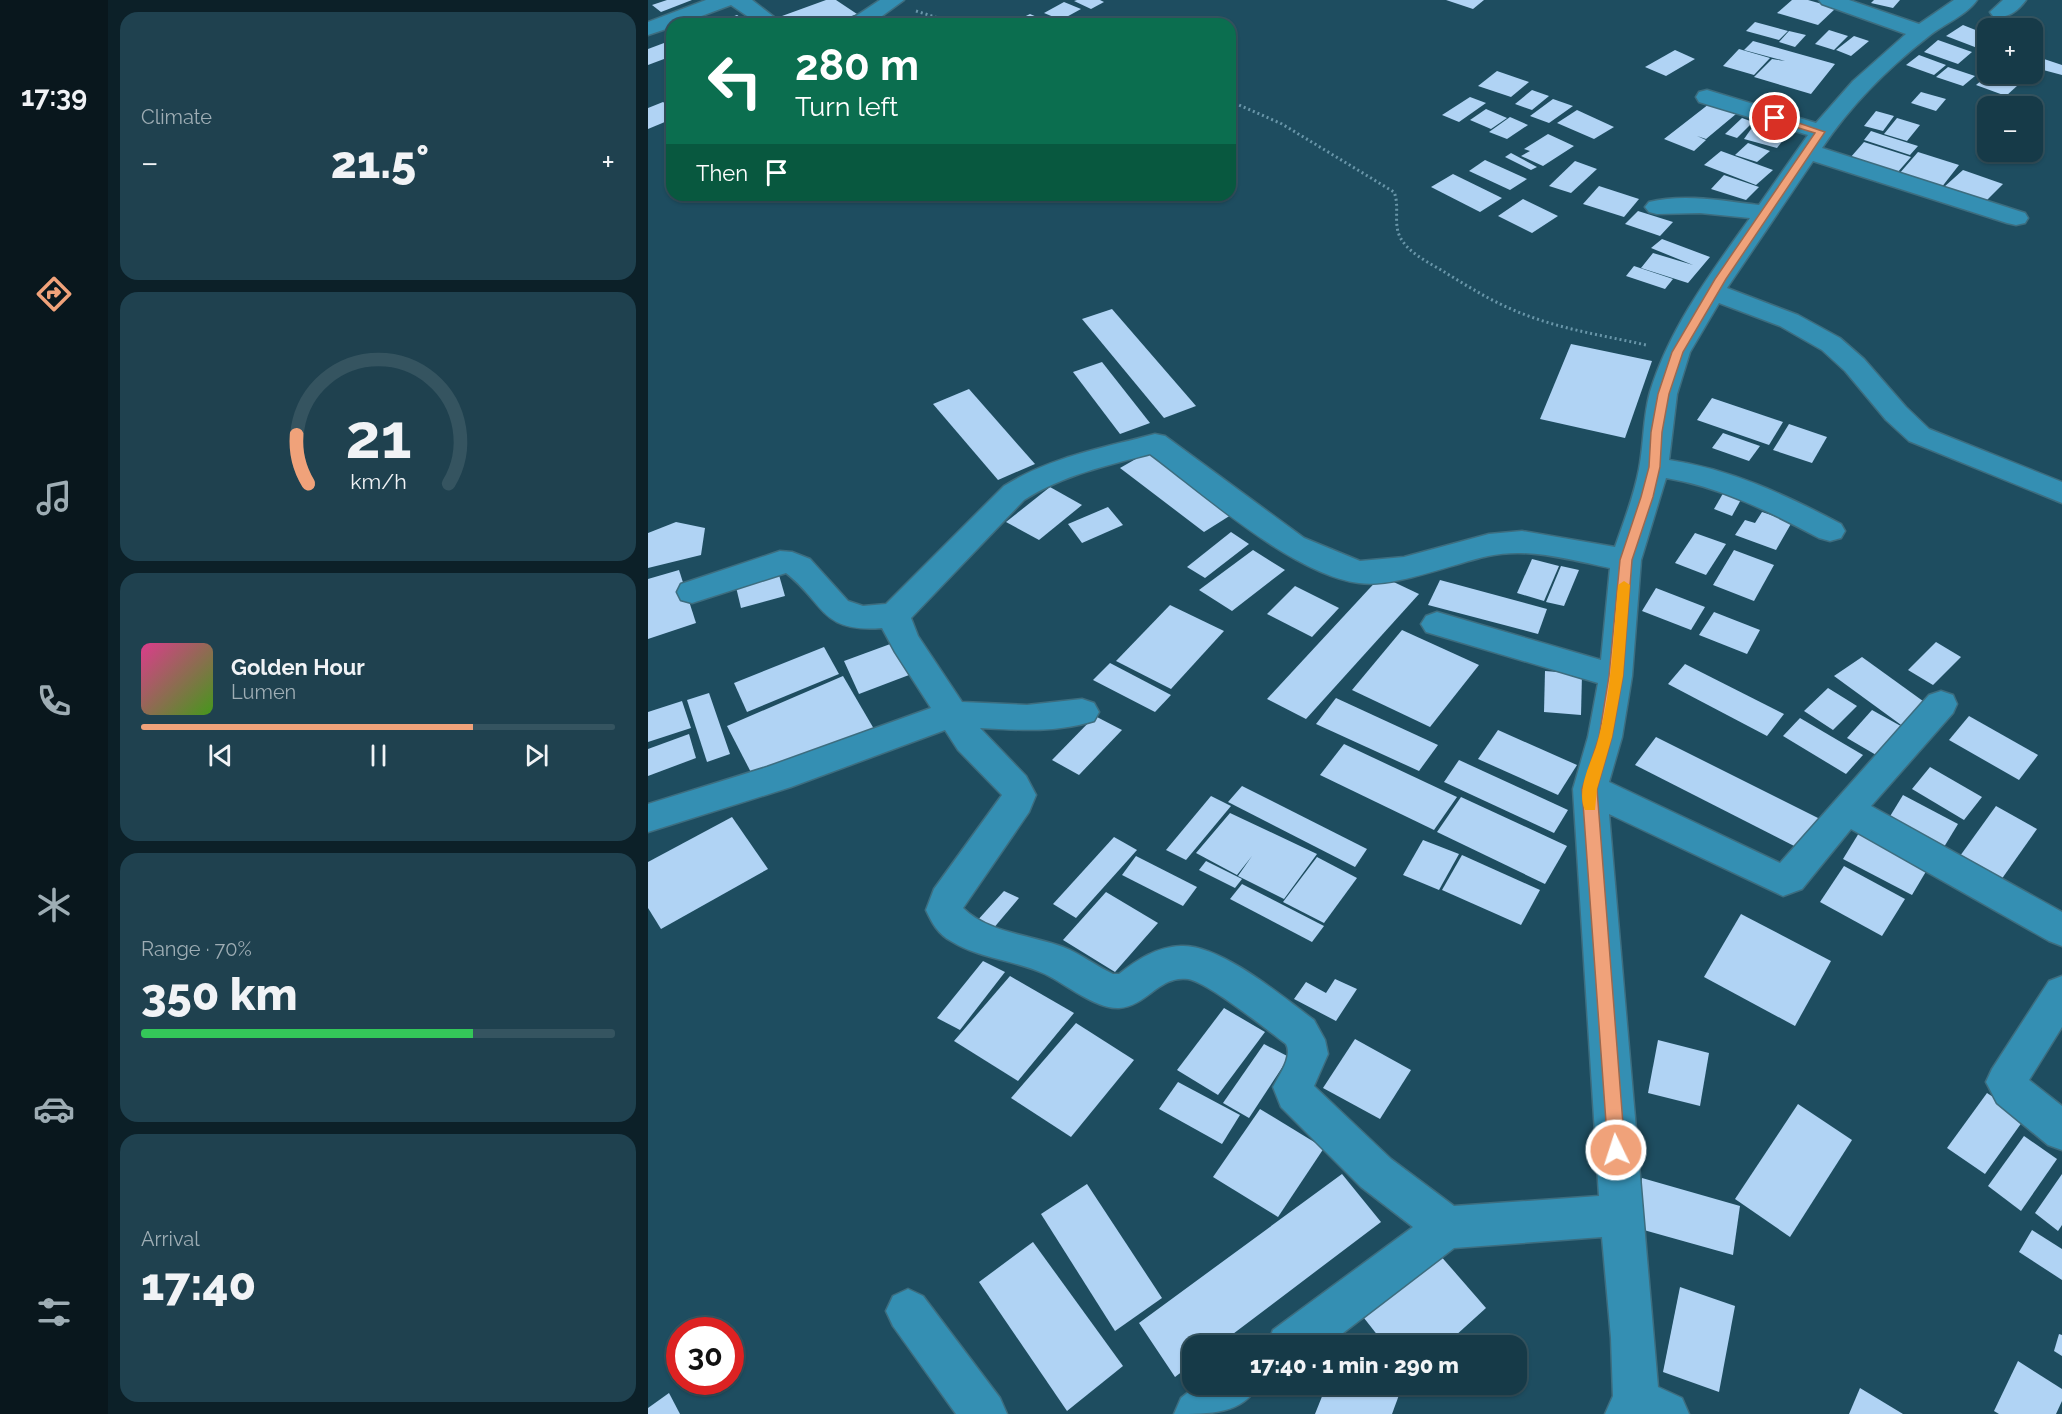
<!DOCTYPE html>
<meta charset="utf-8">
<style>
body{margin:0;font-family:Raleway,sans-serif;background:#1f414f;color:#f1f3f6;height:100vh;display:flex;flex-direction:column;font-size:22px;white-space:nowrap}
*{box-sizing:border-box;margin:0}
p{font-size:20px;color:#9eadb4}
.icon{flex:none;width:33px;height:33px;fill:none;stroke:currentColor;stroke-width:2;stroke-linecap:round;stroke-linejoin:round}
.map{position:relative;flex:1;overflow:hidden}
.side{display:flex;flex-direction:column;gap:12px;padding:12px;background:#0c2028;width:540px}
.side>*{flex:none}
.hud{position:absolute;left:18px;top:18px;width:570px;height:183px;border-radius:18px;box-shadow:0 2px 4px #0004,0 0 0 2px #355460;background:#0b6e4f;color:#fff;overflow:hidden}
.buttons{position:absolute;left:1329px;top:18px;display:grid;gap:12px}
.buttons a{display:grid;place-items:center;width:66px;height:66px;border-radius:12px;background:#163a48;box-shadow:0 2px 4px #0004,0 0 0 2px #355460;font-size:30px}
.speed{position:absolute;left:18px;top:1317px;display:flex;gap:12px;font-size:30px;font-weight:700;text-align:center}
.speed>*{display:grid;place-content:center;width:78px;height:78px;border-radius:50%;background:#163a48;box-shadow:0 2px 4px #0004,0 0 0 2px #355460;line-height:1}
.speed .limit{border:9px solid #d22;background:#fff;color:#111}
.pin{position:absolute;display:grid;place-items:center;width:51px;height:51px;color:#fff;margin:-26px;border:3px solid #fff;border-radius:50%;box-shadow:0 2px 6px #0007}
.me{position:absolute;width:66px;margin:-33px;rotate:356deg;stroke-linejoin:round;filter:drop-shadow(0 0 4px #0008)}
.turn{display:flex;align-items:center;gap:21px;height:126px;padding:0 30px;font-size:27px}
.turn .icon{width:78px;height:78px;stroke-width:2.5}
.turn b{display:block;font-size:42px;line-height:51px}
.then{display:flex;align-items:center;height:57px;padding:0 30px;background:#0003;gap:12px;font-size:22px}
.big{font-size:45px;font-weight:800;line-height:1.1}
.side .widget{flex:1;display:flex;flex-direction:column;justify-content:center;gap:9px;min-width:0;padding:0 21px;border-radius:18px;background:#1f414f}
.side .dial{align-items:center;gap:0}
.dial svg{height:156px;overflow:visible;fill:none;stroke:#355460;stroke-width:7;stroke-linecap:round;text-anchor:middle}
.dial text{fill:#f1f3f6;stroke:none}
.song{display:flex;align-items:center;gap:18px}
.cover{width:72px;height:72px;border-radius:9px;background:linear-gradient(135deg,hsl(330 70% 55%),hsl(100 70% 35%))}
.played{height:6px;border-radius:3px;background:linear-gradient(90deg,#f0a27a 70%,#355460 70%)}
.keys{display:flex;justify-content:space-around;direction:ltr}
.heat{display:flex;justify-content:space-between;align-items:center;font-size:33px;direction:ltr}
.charge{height:9px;border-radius:4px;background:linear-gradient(90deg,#34c759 70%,#355460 0)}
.trip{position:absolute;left:534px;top:1335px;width:345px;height:60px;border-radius:18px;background:#163a48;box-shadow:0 2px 4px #0004,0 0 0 2px #355460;font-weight:800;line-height:60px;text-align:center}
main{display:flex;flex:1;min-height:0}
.tabs{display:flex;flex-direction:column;width:108px;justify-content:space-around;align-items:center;background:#09171d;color:#9eadb4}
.tabs .icon{width:42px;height:42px}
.tabs .selected{color:#f0a27a}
.tabs b{font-size:27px;color:#f1f3f6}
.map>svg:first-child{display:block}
</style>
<main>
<nav class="tabs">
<b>17:39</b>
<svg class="icon selected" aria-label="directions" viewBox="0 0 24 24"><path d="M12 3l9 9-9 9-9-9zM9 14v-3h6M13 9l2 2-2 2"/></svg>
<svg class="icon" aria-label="music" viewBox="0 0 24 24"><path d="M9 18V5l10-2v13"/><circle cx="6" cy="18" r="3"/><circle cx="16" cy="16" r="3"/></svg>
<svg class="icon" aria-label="phone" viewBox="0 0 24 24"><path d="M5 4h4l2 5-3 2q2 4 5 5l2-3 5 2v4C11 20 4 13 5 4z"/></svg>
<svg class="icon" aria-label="climate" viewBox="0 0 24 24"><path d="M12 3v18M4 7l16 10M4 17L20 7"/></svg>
<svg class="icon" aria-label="car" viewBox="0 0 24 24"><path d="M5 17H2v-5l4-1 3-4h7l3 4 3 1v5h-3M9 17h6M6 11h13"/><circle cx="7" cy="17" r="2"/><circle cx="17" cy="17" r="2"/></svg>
<svg class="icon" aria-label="filters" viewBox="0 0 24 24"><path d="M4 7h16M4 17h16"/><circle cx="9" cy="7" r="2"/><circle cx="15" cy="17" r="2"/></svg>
</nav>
<section class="side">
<div class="widget"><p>Climate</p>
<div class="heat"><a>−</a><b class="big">21.5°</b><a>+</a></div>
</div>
<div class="widget dial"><svg viewBox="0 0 100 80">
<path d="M14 69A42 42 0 1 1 86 69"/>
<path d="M14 69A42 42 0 0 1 8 44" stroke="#f0a27a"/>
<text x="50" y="56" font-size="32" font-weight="700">21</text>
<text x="50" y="72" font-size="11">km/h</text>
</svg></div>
<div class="widget">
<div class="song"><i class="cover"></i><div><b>Golden Hour</b><p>Lumen</p></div></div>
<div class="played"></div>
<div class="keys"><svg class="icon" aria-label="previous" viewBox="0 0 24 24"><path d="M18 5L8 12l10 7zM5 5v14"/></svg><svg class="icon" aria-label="pause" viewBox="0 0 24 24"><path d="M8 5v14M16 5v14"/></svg><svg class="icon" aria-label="next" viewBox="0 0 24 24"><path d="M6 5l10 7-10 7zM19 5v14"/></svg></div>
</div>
<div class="widget"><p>Range · 70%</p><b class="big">350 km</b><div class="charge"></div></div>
<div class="widget"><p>Arrival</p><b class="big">17:40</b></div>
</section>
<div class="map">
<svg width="1414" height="1414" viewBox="0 0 1414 1414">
<rect width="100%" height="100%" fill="#1e4d60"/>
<g fill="#b0d3f4">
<path d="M19 0H44L13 12 4 5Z"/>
<path d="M178 0H188L209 14 182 24H146L134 16Z"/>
<path d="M429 0H452L456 2 443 9 426 1Z"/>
<path d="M798 0H836L825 9Z"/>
<path d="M1144 0H1160L1188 8 1170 25 1129 13Z"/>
<path d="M1226 0H1252L1245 8 1223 3Z"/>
<path d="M416 2 433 9 413 20 396 13Z"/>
<path d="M382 14 405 24H361Z"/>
<path d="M89 15 102 24H66Z"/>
<path d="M1107 22 1140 31 1131 40 1098 31Z"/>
<path d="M1315 25 1340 35V44L1332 49 1298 36Z"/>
<path d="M1181 30 1200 36 1186 50 1167 44Z"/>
<path d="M1141 31 1158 35 1147 47 1131 42Z"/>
<path d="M1206 36 1221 41 1203 56 1188 50Z"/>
<path d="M24 40V56L0 65V49Z"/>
<path d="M1290 40 1324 52 1310 64 1276 52Z"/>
<path d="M1105 41 1187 64 1163 94 1136 86 1106 77 1124 59 1137 61 1096 50Z"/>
<path d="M1091 49 1122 58 1106 75 1075 66Z"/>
<path d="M1027 50 1047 59 1018 76 997 67Z"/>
<path d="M1271 55 1298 65 1286 75 1258 65Z"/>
<path d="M1384 55 1414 65V75L1384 67Z"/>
<path d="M1300 67 1327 76 1315 86 1288 77Z"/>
<path d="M849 71 881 82 863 97 830 86Z"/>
<path d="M1341 74H1382L1358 96 1328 85Z"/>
<path d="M884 90 901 96 884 110 867 104Z"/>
<path d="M1273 92 1298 99 1288 111 1263 103Z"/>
<path d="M822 97 838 103 811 122 794 115Z"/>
<path d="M905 99 925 106 901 123 882 116Z"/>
<path d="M15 102 24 108V119L0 129V108Z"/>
<path d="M1061 104 1088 114 1058 139 1049 136 1058 140 1046 151 1016 139Z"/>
<path d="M838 109 859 118 843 129 822 120Z"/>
<path d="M929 110 966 127 946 139 909 123Z"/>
<path d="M1228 111 1246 116 1235 131 1216 126Z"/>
<path d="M862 117 880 125 859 139 841 132Z"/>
<path d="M1094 118 1105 122 1089 138 1077 134Z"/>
<path d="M1249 118 1272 125 1259 141 1236 134Z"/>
<path d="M1108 122 1142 131 1129 148 1096 139Z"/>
<path d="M1223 131 1235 135 1270 146 1262 155 1216 140Z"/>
<path d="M900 134 926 146 895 166 873 156 882 151 876 149Z"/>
<path d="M1216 142 1263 157 1249 173 1202 158Z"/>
<path d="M1100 143 1122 151 1109 162 1087 155Z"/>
<path d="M1073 151 1125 170 1108 185 1056 165Z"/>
<path d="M1270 152 1311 165 1293 188 1251 174Z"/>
<path d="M863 153 889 167 883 170 857 157Z"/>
<path d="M837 160 879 179 862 190 821 171Z"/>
<path d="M927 161 949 169 923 193 901 186Z"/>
<path d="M1315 170 1355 184 1337 202 1296 187Z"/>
<path d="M805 174 854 198 832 212 783 187Z"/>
<path d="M1076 175 1111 187 1098 200 1063 189Z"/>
<path d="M951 186 991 199 976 217 935 204Z"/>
<path d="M875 199 910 216 884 233 850 216Z"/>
<path d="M990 211 1025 222 1012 236 977 224Z"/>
<path d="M1014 239 1062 257 1040 283 993 268 1005 253 1045 265 1003 248Z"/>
<path d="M986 266 1025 279 1017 289 978 276Z"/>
<path d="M464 309 548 406 516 418 434 319Z"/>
<path d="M923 344 1004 361 977 438 892 419Z"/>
<path d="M454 362 502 423 472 434 425 372Z"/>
<path d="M321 389 387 464 350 480 285 404Z"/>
<path d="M1064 398 1135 422 1121 445 1049 420Z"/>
<path d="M1141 424 1179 437 1164 463 1125 450Z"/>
<path d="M1075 433 1112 446 1101 461 1064 448Z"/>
<path d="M500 452 583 515 556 532 472 468Z"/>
<path d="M402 487 434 505 391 540 358 522Z"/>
<path d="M1077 490 1095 496 1084 516 1066 509Z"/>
<path d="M460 507 475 525 434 543 420 524Z"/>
<path d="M1114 512 1144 522 1128 550 1087 535 1097 520 1107 523Z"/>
<path d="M28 522 57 528 53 555 0 568V533Z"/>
<path d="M583 532 601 544 557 578 539 567Z"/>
<path d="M1047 533 1078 544 1058 575 1027 563Z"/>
<path d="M605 550 637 570 584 611 551 590Z"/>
<path d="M1086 550 1126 565 1106 601 1065 585Z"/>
<path d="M884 559 911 566 896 601 869 593Z"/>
<path d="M913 566 931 570 916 606 898 602Z"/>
<path d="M31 570 48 623 0 639V579Z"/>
<path d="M131 575 137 596 93 608 88 587Z"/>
<path d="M733 576 771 594 658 719 619 699Z"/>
<path d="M792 580 899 609 890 634 780 605Z"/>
<path d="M647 586 691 608 664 637 619 614Z"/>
<path d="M1008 588 1057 607 1043 630 994 611Z"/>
<path d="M522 605 576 631 523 689 468 661Z"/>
<path d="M1066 612 1112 630 1099 654 1051 635Z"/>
<path d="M754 630 831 665 782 727 704 690Z"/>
<path d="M1288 642 1313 657 1285 685 1260 670Z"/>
<path d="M245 643 261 675 211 694 196 661Z"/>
<path d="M176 647 191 674 99 712 86 683Z"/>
<path d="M1214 657 1286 709 1260 730 1186 676Z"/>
<path d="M462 663 523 695 507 712 445 680Z"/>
<path d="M1037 664 1136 714 1119 736 1020 684Z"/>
<path d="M897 671 934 674 933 715 896 712Z"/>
<path d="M195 676 226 729 108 782 79 726Z"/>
<path d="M1180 688 1209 706 1185 730 1156 711Z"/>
<path d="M61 693 82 754 59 762 39 700Z"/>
<path d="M688 698 790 745 771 771 668 724Z"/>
<path d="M34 701 43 728 0 742V712Z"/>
<path d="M1224 710 1260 730 1235 759 1199 738Z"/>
<path d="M447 716 474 730 431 775 404 760Z"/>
<path d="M1321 716 1390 755 1371 780 1301 740Z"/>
<path d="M1152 718 1215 755 1198 774 1135 736Z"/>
<path d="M850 730 929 765 910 795 830 759Z"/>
<path d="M41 734 48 758 0 776V749Z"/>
<path d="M1008 737 1174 820 1156 851 987 765Z"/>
<path d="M696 744 809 797 786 830 672 775Z"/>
<path d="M811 760 920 810 906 833 796 782Z"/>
<path d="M1282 767 1334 797 1316 820 1264 789Z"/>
<path d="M594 786 719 849 707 867 580 802Z"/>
<path d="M1255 795 1310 824 1296 847 1241 818Z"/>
<path d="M563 796 583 806 538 860 518 850Z"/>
<path d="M813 797 919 846 897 884 789 832Z"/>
<path d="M1348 806 1389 829 1353 880 1312 856Z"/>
<path d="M582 813 669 854 636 899 590 876 604 856 589 875 548 853Z"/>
<path d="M84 817 120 869 13 929 0 908V862Z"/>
<path d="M1214 828 1283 863 1264 895 1195 859Z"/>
<path d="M466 837 489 850 428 918 405 904Z"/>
<path d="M775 840 811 854 791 890 755 875Z"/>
<path d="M814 855 892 890 873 925 794 890Z"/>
<path d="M488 856 549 887 535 906 474 875Z"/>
<path d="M669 857 709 878 676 923 635 902Z"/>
<path d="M558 861 594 879 587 888 551 870Z"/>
<path d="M1196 866 1257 899 1234 936 1172 902Z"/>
<path d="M594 884 676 926 664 942 582 899Z"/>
<path d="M356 891 371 898 344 930 328 922Z"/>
<path d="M458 892 510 923 467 972 415 940Z"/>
<path d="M1093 914 1183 961 1147 1026 1056 977Z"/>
<path d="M335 961 357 972 312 1030 289 1018Z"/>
<path d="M362 976 426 1013 370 1081 306 1041Z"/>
<path d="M687 979 709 989 688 1021 646 999 658 982 678 993Z"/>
<path d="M576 1008 617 1032 570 1095 529 1070Z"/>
<path d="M428 1023 486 1060 423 1137 363 1098Z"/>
<path d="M707 1039 763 1070 732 1119 675 1088Z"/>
<path d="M1010 1040 1061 1053 1052 1106 1000 1093Z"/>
<path d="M616 1044 641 1057 601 1118 575 1103Z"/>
<path d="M530 1082 592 1115 574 1144 511 1109Z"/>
<path d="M1339 1093 1377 1118 1337 1174 1299 1148Z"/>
<path d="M1150 1104 1204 1140 1142 1237 1087 1199Z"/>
<path d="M612 1109 676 1148 630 1217 565 1177Z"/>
<path d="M1376 1136 1409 1159 1373 1211 1340 1186Z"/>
<path d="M694 1174 733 1222 569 1346H544V1364L527 1377 491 1323Z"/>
<path d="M1414 1174V1225L1410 1231 1387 1213Z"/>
<path d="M994 1178 1092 1206 1085 1255 985 1227Z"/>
<path d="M439 1184 514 1298 467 1331 393 1214Z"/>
<path d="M1384 1230 1414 1249V1280L1371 1252Z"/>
<path d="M385 1242 475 1366 419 1411 331 1282Z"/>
<path d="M791 1254 838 1308 796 1346H738L716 1318Z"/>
<path d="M1032 1287 1087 1306 1071 1392 1015 1372Z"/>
<path d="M1411 1334 1414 1335V1356L1406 1351Z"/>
<path d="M1370 1361 1414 1389V1401L1408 1414H1351L1346 1411Z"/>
<path d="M679 1384H742L751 1395 744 1414H667Z"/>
<path d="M1212 1388 1255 1414H1201Z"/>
<path d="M21 1393 32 1414H0V1408Z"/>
</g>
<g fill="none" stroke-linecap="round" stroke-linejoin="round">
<defs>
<g id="minor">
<path d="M58 0H104L135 24H111L83 5 32 24H24V27L0 35V22Z"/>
<path d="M232 0H256L223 24H199L202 20Z"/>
<path d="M1171 0H1201L1271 24 1306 0H1329C1319 15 1296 24 1281 36 1241 67 1202 106 1174 148L1377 213 1380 218 1377 223 1368 225 1359 223 1165 161 1079 288 1150 315 1192 338 1216 359 1258 407 1281 429 1414 482V503L1261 441 1238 420 1197 371 1174 350 1132 326 1071 303 1042 352 1029 394 1021 460C1082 469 1138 495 1193 524L1197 531 1193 538 1182 541 1171 538C1122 512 1073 487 1018 478L993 560 984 676 974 737 961 782 1132 863 1281 695 1293 691 1305 695 1309 704 1305 713 1223 806 1414 912V946L1401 941 1203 829 1154 889 1135 896 961 814 1010 1387 1034 1398 1041 1414H957L965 1396 963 1338 954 1237 806 1248 678 1346H619L625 1330 765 1227 713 1187 633 1107 625 1087C631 1075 645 1057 638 1044 619 1030 560 982 540 979 511 975 499 1006 471 1008 447 1009 418 984 397 974 367 960 332 959 303 941 290 934 284 923 278 910L286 889 354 795 310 750 297 730 143 787 0 832V804L119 767 283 708 247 652 234 628C172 633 177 603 138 573L44 603 33 600 29 592 33 584 132 551 144 552 162 559 200 601 215 606 238 604 356 486C402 457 455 448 507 434L517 436 656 538 712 561 756 557 841 534 874 531 967 547C976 521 986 496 991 469 996 443 995 417 1002 392 1022 327 1063 273 1102 218L1052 213 1009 214 1001 212 997 207 1001 202C1036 193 1076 201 1111 205L1160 135 1051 102 1048 97 1051 92 1059 90 1168 123 1205 81 1258 34 1174 4ZM502 454C556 494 644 574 711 583 748 588 803 564 840 556 881 547 922 560 962 568L953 660 789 612 778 616 773 624 778 632 950 683 940 737 925 789 951 1196 806 1206 743 1159 666 1086 680 1054 677 1040 666 1020C635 997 572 944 533 946 508 947 489 960 471 974H465C448 966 433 954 415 947 383 935 340 933 315 908L381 812 388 795 378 776 332 728C369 730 409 733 446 721L451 712 446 703 434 699 379 705 314 702 270 636 263 618 376 500C415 475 458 466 502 454Z"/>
<path d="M1355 0H1378C1370 11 1358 20 1345 16L1342 12Z"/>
<path d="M1414 976V1027L1381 1080 1414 1106V1150L1400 1145 1349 1103 1338 1082 1344 1069 1401 981Z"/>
<path d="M260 1289 275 1296 352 1398 359 1414H308L245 1326 238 1311 245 1296Z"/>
<path d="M551 1384H611C595 1414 563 1414 526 1414L533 1398Z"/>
</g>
</defs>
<use href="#minor" stroke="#3d6d7f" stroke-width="3"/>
<g stroke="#6996a9" stroke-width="3" stroke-dasharray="2 3" stroke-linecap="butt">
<path d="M268 11 309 24"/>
<path d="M582 101 634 124 746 192C752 206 745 223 752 237 761 254 782 263 798 273 824 289 850 305 878 315 917 330 958 336 998 345"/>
</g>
<use href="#minor" fill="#348fb3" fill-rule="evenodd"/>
</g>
<path fill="#f0a27a" stroke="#9c694f" stroke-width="1.5" d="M1127 115 1177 132 1078 279 1035 352 1021 394 1014 432 1012 467 1005 497 984 560 975 676 964 737 949 789 977 1150 974 1155 968 1158 962 1155 960 1150 934 789 951 737 961 676 972 560 993 497 1001 467 1003 432 1010 394 1024 352 1067 279 1167 133 1124 120V116Z"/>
<path fill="#f59e0b" d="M976 581 982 585 975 676 964 737 949 789 947 810H937C928 792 942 764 948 747 964 695 965 639 970 585Z"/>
</svg>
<div class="buttons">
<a>+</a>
<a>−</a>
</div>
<div class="speed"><div class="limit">30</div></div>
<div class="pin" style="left:1127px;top:118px;background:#d93025"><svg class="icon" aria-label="arrive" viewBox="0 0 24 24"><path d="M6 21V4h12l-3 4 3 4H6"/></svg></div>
<svg class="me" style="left:968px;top:1150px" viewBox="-20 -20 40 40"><circle r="17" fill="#f0a27a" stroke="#fff" stroke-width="3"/><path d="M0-11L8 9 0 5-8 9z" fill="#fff"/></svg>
<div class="trip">17:40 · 1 min · 290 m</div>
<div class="hud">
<div class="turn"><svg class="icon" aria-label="left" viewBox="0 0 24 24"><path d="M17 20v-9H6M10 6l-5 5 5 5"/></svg><div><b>280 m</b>Turn left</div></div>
<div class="then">Then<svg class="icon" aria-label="arrive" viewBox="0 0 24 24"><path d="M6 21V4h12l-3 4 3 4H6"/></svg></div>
</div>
</div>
</main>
